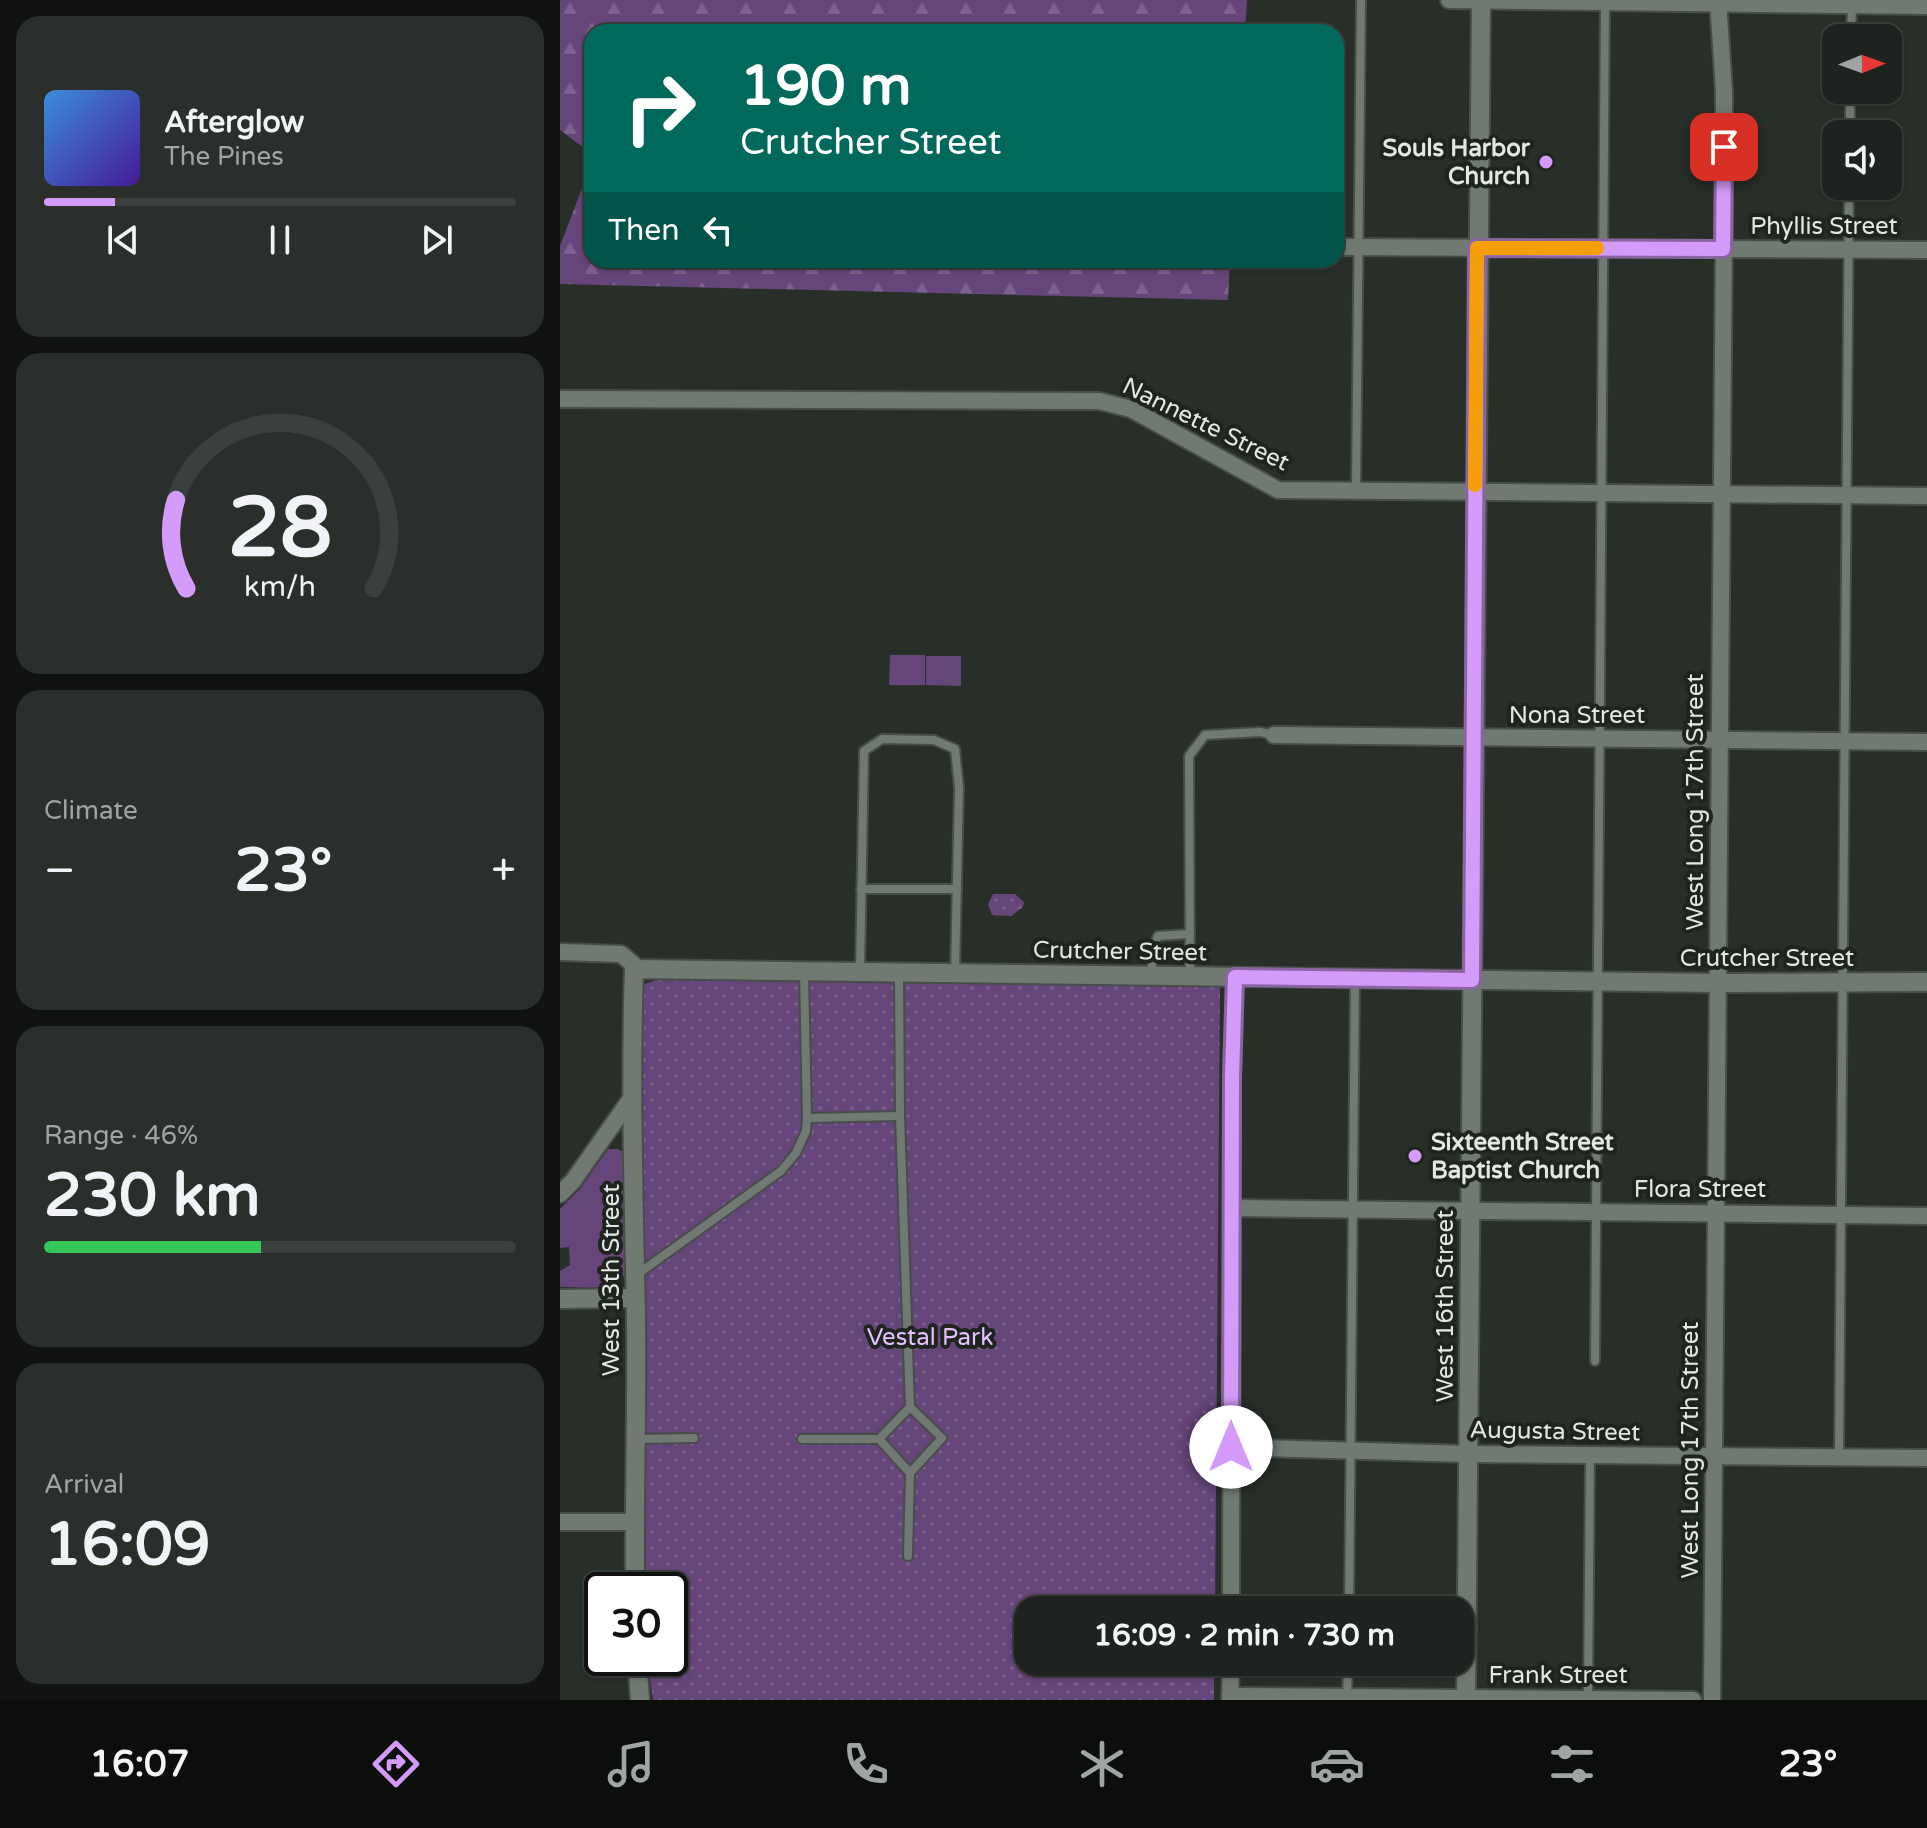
<!DOCTYPE html>
<meta charset="utf-8">
<style>
body{margin:0;font-family:"Varela Round",sans-serif;background:#2b2f2c;color:#f1f3f6;height:100vh;display:flex;flex-direction:column;font-size:30px;white-space:nowrap}
*{box-sizing:border-box;margin:0}
p{font-size:26px;color:#a1a4a4}
.icon{flex:none;width:44px;height:44px;fill:none;stroke:currentColor;stroke-width:2;stroke-linecap:round;stroke-linejoin:round}
.map{position:relative;flex:1;overflow:hidden}
.details{display:flex;flex-direction:column;gap:16px;padding:16px;background:#101311;width:560px}
.details>*{flex:none}
.guide{position:absolute;left:24px;top:24px;width:760px;height:244px;border-radius:24px;box-shadow:0 2px 6px #0004,0 0 0 2px #3c403d;background:#00695c;color:#fff;overflow:hidden}
.needle{width:52px;rotate:89deg}
.tools{position:absolute;left:1262px;top:24px;display:grid;gap:16px}
.tools a{display:grid;place-items:center;width:80px;height:80px;border-radius:16px;background:#1e231f;box-shadow:0 2px 6px #0004,0 0 0 2px #3c403d;font-size:40px}
.speed{position:absolute;left:24px;top:1572px;display:flex;gap:16px;font-size:40px;font-weight:700;text-align:center}
.speed>*{display:grid;place-content:center;width:104px;height:104px;border-radius:50%;background:#1e231f;box-shadow:0 2px 6px #0004,0 0 0 2px #3c403d;line-height:1}
.speed .limit{border:4px solid #111;border-radius:12px;background:#fff;color:#111}
.pin{position:absolute;display:grid;place-items:center;width:68px;height:68px;color:#fff;margin:-34px;border-radius:16px;box-shadow:0 4px 12px #0006}
.me{position:absolute;width:88px;margin:-44px;rotate:0deg;stroke-linejoin:round;filter:drop-shadow(0 0 6px #0008)}
.turn{display:flex;align-items:center;gap:28px;height:168px;padding:0 24px;font-size:36px}
.turn .icon{width:104px;height:104px;stroke-width:2.5}
.turn b{display:block;font-size:56px;line-height:68px}
.then{display:flex;align-items:center;height:76px;padding:0 24px;background:#0003;gap:16px;font-size:30px}
.big{font-size:60px;font-weight:800;line-height:1.1}
.details .card{flex:1;display:flex;flex-direction:column;justify-content:center;gap:12px;min-width:0;padding:0 28px;border-radius:24px;background:#2b2f2c}
.details .dial{align-items:center;gap:0}
.dial svg{height:208px;overflow:visible;fill:none;stroke:#3c403d;stroke-width:7;stroke-linecap:round;text-anchor:middle}
.dial text{fill:#f1f3f6;stroke:none}
.song{display:flex;align-items:center;gap:24px}
.cover{width:96px;height:96px;border-radius:12px;background:linear-gradient(135deg,hsl(210 70% 55%),hsl(260 70% 35%))}
.played{height:8px;border-radius:4px;background:linear-gradient(90deg,#d59bfa 15%,#3c403d 15%)}
.keys{display:flex;justify-content:space-around;direction:ltr}
.heat{display:flex;justify-content:space-between;align-items:center;font-size:44px;direction:ltr}
.charge{height:12px;border-radius:6px;background:linear-gradient(90deg,#34c759 46%,#3c403d 0)}
.trip{position:absolute;left:454px;top:1596px;width:460px;height:80px;border-radius:24px;background:#1e231f;box-shadow:0 2px 6px #0004,0 0 0 2px #3c403d;font-weight:800;line-height:80px;text-align:center}
.menu{display:flex;height:128px;justify-content:space-around;align-items:center;background:#0c0e0c;color:#a1a4a4}
.menu .icon{width:56px;height:56px}
.menu .active{color:#d59bfa}
.menu b{font-size:36px;color:#f1f3f6}
main{display:flex;flex:1;min-height:0}
.map>svg:first-child{display:block}
</style>
<main>
<section class="details">
<div class="card">
<div class="song"><i class="cover"></i><div><b>Afterglow</b><p>The Pines</p></div></div>
<div class="played"></div>
<div class="keys"><svg class="icon" aria-label="previous" viewBox="0 0 24 24"><path d="M18 5L8 12l10 7zM5 5v14"/></svg><svg class="icon" aria-label="pause" viewBox="0 0 24 24"><path d="M8 5v14M16 5v14"/></svg><svg class="icon" aria-label="next" viewBox="0 0 24 24"><path d="M6 5l10 7-10 7zM19 5v14"/></svg></div>
</div>
<div class="card dial"><svg viewBox="0 0 100 80">
<path d="M14 69A42 42 0 1 1 86 69"/>
<path d="M14 69A42 42 0 0 1 10 35" stroke="#d59bfa"/>
<text x="50" y="56" font-size="32" font-weight="700">28</text>
<text x="50" y="72" font-size="11">km/h</text>
</svg></div>
<div class="card"><p>Climate</p>
<div class="heat"><a>−</a><b class="big">23°</b><a>+</a></div>
</div>
<div class="card"><p>Range · 46%</p><b class="big">230 km</b><div class="charge"></div></div>
<div class="card"><p>Arrival</p><b class="big">16:09</b></div>
</section>
<div class="map">
<svg width="1367" height="1700" viewBox="0 0 1367 1700">
<defs>
<pattern id="forest-firs" width="22" height="20" patternUnits="userSpaceOnUse" patternTransform="scale(2)"><rect width="22" height="20" fill="#66457a"/><path d="M5 1l3.5 6h-7zM16 11l3.5 6h-7z" fill="#7c608d"/></pattern>
<pattern id="park-dots" width="8" height="8" patternUnits="userSpaceOnUse" patternTransform="scale(2)"><rect width="8" height="8" fill="#66457a"/><path d="M2 2h.1M6 6h.1" fill="none" stroke="#7c608d" stroke-width="1.8" stroke-linecap="round"/></pattern>
</defs>
<rect width="100%" height="100%" fill="#282f29"/>
<g fill="#66457a">
<path d="M330 655H365V685H329Z"/>
<path d="M366 656H401V686L366 685Z"/>
<path d="M48 1149H58L63 1152 65 1275C49 1292 22 1287 0 1287V1271L10 1265 9 1247 0 1248V1209L20 1189Z"/>
</g>
<g fill="url(#forest-firs)">
<path d="M0 0H687L685 32H32V154L0 130Z"/>
<path d="M32 162V260H670L668 300 0 284V246Z"/>
</g>
<g fill="url(#park-dots)">
<path d="M433 894H455L464 902 463 907 451 916 432 915 428 904Z"/>
<path d="M96 980 660 985 655 1610H468V1662H654V1700H93L87 1658H110V1590H86L82 985Z"/>
</g>
<g fill="none" stroke-linecap="round" stroke-linejoin="round">
<defs>
<g id="service">
<path d="M1291 38 1292 4"/>
<path d="M1290 134V90"/>
<path d="M796 491 801 0"/>
<path d="M301 889H397"/>
<path d="M300 972 304 751 322 739 374 740 395 749 399 788 395 973"/>
<path d="M339 973 340 1116 350 1407 382 1438 350 1473 348 1556"/>
<path d="M630 975 629 756 645 735 700 732 714 735"/>
<path d="M592 976V950L598 936 630 934"/>
<path d="M247 1118 340 1116"/>
<path d="M75 1276 221 1171 236 1153 246 1131 247 1118 244 972"/>
<path d="M1035 1361 1045 3"/>
<path d="M76 1439 134 1438"/>
<path d="M242 1439H319L350 1473"/>
<path d="M319 1439 350 1407"/>
<path d="M1279 1456 1289 186"/>
<path d="M789 1610 795 979"/>
<path d="M787 1697 788 1662"/>
<path d="M1028 1698 1030 1455"/>
</g>
<g id="minor">
<path d="M889 0 1367 6"/>
<path d="M776 247 1367 250"/>
<path d="M0 399 539 401 571 409 718 490 1367 496"/>
<path d="M714 735 1367 742"/>
<path d="M0 952 61 954 73 964 74 969"/>
<path d="M0 1194 13 1181 70 1100"/>
<path d="M672 1208 1367 1216"/>
<path d="M671 1447 908 1454 1367 1458"/>
<path d="M0 1522H74"/>
<path d="M671 1610 672 1078 675 977"/>
<path d="M670 1696 1133 1700"/>
<path d="M670 1700 671 1662"/>
<path d="M1152 1700 1164 230V92L1158 0"/>
</g>
<g id="tertiary">
<path d="M0 1299 75 1298"/>
<path d="M75 1590C74 1501 77 1411 76 1322 74 1204 70 1087 74 969L1158 983 1367 982"/>
<path d="M77 1658 80 1700"/>
<path d="M906 1700 921 0"/>
</g>
</defs>
<use href="#service" stroke="#474d48" stroke-width="12"/>
<use href="#minor" stroke="#474d48" stroke-width="20"/>
<use href="#tertiary" stroke="#474d48" stroke-width="22"/>
<use href="#service" stroke="#717a72" stroke-width="8"/>
<use href="#minor" stroke="#717a72" stroke-width="16"/>
<use href="#tertiary" stroke="#717a72" stroke-width="18"/>
</g>
<g fill="none" stroke-linecap="round" stroke-linejoin="round">
<defs>
<path id="route" d="M671 1447 672 1078 675 977 912 980 917 248 1163 249 1164 147"/>
</defs>
<use href="#route" stroke="#8a65a2" stroke-width="20"/>
<use href="#route" stroke="#d59bfa" stroke-width="14"/>
<path stroke="#f59e0b" stroke-width="14" d="M915 485 917 248H1037"/>
</g>
<g fill="#d59bfa" stroke="#1e251f" stroke-width="3">
<circle cx="986" cy="162" r="8"/>
<circle cx="855" cy="1156" r="8"/>
</g>
<g text-anchor="middle" stroke-width="8" stroke-linejoin="round" paint-order="stroke">
<g font-size="24" font-weight="bold" fill="#e2e7e3" stroke="#1e251f" text-anchor="end">
<text x="970" y="156">Souls Harbor<tspan x="970" dy="28">Church</tspan></text>
<text x="871" y="1150" text-anchor="start">Sixteenth Street<tspan x="871" dy="28">Baptist Church</tspan></text>
</g>
<g font-size="24" fill="#e2e7e3" stroke="#1e251f">
<text x="1264" y="234">Phyllis Street</text>
<text transform="translate(646 424) rotate(26)" y="8">Nannette Street</text>
<text x="1017" y="723">Nona Street</text>
<text transform="translate(1135 802) rotate(-90)" y="8">West Long 17th Street</text>
<text transform="translate(560 951) rotate(1)" y="8">Crutcher Street</text>
<text x="1207" y="966">Crutcher Street</text>
<text x="1140" y="1197">Flora Street</text>
<text transform="translate(51 1280) rotate(-90)" y="8">West 13th Street</text>
<text transform="translate(885 1306) rotate(-90)" y="8">West 16th Street</text>
<text transform="translate(995 1431) rotate(1)" y="8">Augusta Street</text>
<text transform="translate(1130 1450) rotate(-90)" y="8">West Long 17th Street</text>
<text x="998" y="1683">Frank Street</text>
</g>
<g font-size="24" fill="#e5bffe" stroke="#1e251f">
<text x="370" y="1345">Vestal Park</text>
</g>
</g>
</svg>
<div class="tools">
<a><svg class="needle" viewBox="-14 -14 28 28"><path d="M0-13l5 13h-10z" fill="#e53935"/><path d="M0 13l5-13h-10z" fill="#a1a4a4"/></svg></a>
<a><svg class="icon" aria-label="sound" viewBox="0 0 24 24"><path d="M4 9h4l5-4v14l-5-4H4zM17 9q2 3 0 6"/></svg></a>
</div>
<div class="speed"><div class="limit">30</div></div>
<div class="pin" style="left:1164px;top:147px;background:#d93025"><svg class="icon" aria-label="arrive" viewBox="0 0 24 24"><path d="M6 21V4h12l-3 4 3 4H6"/></svg></div>
<svg class="me" style="left:671px;top:1447px" viewBox="-20 -20 40 40"><circle r="19" fill="#fff"/><path d="M0-13L10 11 0 6-10 11z" fill="#d59bfa"/></svg>
<div class="trip">16:09 · 2 min · 730 m</div>
<div class="guide">
<div class="turn"><svg class="icon" aria-label="right" viewBox="0 0 24 24"><path d="M7 20v-9h11M14 6l5 5-5 5"/></svg><div><b>190 m</b>Crutcher Street</div></div>
<div class="then">Then<svg class="icon" aria-label="left" viewBox="0 0 24 24"><path d="M17 20v-9H6M10 6l-5 5 5 5"/></svg></div>
</div>
</div>
</main>
<nav class="menu">
<b>16:07</b>
<svg class="icon active" aria-label="directions" viewBox="0 0 24 24"><path d="M12 3l9 9-9 9-9-9zM9 14v-3h6M13 9l2 2-2 2"/></svg>
<svg class="icon" aria-label="music" viewBox="0 0 24 24"><path d="M9 18V5l10-2v13"/><circle cx="6" cy="18" r="3"/><circle cx="16" cy="16" r="3"/></svg>
<svg class="icon" aria-label="phone" viewBox="0 0 24 24"><path d="M5 4h4l2 5-3 2q2 4 5 5l2-3 5 2v4C11 20 4 13 5 4z"/></svg>
<svg class="icon" aria-label="climate" viewBox="0 0 24 24"><path d="M12 3v18M4 7l16 10M4 17L20 7"/></svg>
<svg class="icon" aria-label="car" viewBox="0 0 24 24"><path d="M5 17H2v-5l4-1 3-4h7l3 4 3 1v5h-3M9 17h6M6 11h13"/><circle cx="7" cy="17" r="2"/><circle cx="17" cy="17" r="2"/></svg>
<svg class="icon" aria-label="filters" viewBox="0 0 24 24"><path d="M4 7h16M4 17h16"/><circle cx="9" cy="7" r="2"/><circle cx="15" cy="17" r="2"/></svg>
<b>23°</b>
</nav>
